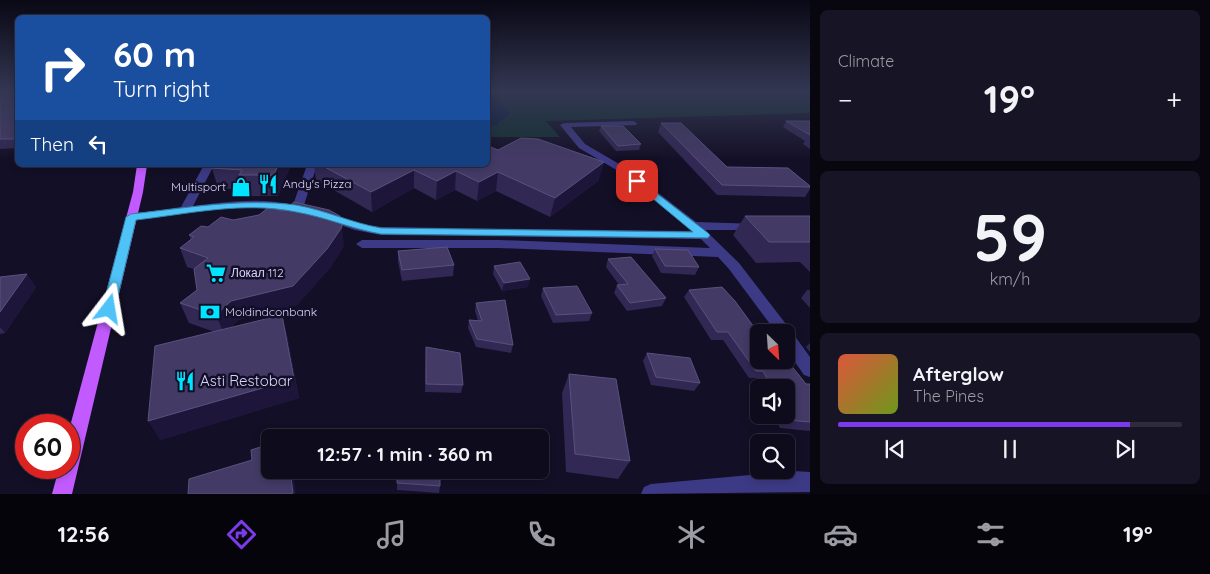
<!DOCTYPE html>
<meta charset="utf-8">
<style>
body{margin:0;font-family:Quicksand,sans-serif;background:#171425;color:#f1f3f6;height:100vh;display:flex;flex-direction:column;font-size:19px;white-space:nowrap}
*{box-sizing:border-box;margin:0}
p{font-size:16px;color:#9b9ba3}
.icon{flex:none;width:28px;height:28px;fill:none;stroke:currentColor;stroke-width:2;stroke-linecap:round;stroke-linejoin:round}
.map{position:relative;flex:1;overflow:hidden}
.panel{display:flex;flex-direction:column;gap:10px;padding:10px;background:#08060f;width:400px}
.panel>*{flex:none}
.banner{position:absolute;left:15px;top:15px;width:475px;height:152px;border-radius:8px;box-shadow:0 2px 8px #0003,0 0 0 1px #2e2b3b;background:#1a4fa0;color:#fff;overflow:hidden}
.needle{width:32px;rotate:155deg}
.controls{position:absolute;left:750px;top:324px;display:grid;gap:10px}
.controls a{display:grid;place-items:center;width:45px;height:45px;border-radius:8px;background:#0e0b1c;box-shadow:0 2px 8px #0003,0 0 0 1px #2e2b3b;font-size:25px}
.speed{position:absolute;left:15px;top:414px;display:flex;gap:10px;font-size:25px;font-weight:700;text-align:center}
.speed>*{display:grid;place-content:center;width:65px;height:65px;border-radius:50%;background:#0e0b1c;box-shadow:0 2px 8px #0003,0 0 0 1px #2e2b3b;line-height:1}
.speed .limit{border:8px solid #d22;background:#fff;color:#111}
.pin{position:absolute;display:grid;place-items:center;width:42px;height:42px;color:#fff;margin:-21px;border-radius:10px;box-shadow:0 2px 8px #0006}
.me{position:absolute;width:55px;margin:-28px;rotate:14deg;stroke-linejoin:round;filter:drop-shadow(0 0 4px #0008)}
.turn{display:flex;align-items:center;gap:18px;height:105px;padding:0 15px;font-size:22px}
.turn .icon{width:65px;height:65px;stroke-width:2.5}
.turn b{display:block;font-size:35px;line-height:42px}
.then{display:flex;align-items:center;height:48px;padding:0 15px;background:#0003;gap:10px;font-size:19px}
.big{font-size:38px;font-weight:800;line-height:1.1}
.panel .tile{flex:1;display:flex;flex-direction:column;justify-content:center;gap:8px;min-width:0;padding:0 18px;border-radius:8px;background:#171425}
.panel .dial{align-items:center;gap:0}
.dial b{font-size:65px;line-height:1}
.song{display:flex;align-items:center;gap:15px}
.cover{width:60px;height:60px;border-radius:8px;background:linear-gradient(135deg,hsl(10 70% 55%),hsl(80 70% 35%))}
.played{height:5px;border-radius:2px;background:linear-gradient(90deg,#7c3aed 85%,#2e2b3b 85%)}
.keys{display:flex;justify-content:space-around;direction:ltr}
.heat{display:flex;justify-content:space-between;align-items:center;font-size:28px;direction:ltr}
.trip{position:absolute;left:261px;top:429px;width:288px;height:50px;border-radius:8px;background:#0e0b1c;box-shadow:0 2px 8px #0003,0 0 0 1px #2e2b3b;font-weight:800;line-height:50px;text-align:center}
.tabs{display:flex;height:80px;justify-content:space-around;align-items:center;background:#06040b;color:#9b9ba3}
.tabs .icon{width:35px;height:35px}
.tabs .selected{color:#7c3aed}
.tabs b{font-size:22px;color:#f1f3f6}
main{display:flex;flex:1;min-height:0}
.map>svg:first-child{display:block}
</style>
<main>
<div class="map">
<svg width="810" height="494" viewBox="0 0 810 494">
<rect width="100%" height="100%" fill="#130f26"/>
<path fill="#12302f" d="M488 91H810V113L546 121 560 137H488Z"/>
<path fill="#0a1f44" d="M488 91 498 99 510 114 497 125 488 127Z"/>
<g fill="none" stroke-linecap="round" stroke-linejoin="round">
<g fill="#3d3a85" fill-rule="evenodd">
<path d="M633 121 637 123 636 125 571 127 585 144 626 168 696 222 759 224 761 226 755 230H705L739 263 789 328 810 357V377L804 375 786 349V332H776L729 269 718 257 500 248H362L356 244 362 240H500L710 248 701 239 381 235 355 230 320 218 318 216 324 213 361 224 381 227 692 231 620 172 579 148 560 125 564 123Z"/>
<path d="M204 165H214L193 206C225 202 261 197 293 205L307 165H317L303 208 309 211 303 214C246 200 188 213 131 220L125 217 131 214 181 207Z"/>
<path d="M793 471 810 472V492L641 494 644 487 651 484Z"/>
</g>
<path fill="#c25bff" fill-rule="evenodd" d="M137 165H147L143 192 72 494H52L59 468H69V430L133 192Z"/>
</g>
<g fill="#312854">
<path d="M0 91H18V148L0 149Z"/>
<path d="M786 121H810V149L803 144 805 141 783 127Z"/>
<path d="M661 123 727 167 810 186V189L805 197 717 195 658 132Z"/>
<path d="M601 126 641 144 639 150 616 151 599 131Z"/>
<path d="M498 150 604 162 598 181 550 217 496 191 477 201 455 190 436 200 414 188 372 212 316 180 314 165H488Z"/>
<path d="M211 165H291L278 196H245L243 190 218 188Z"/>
<path d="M283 211 344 246 330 268 297 305 238 320 230 328 287 335 299 398 160 440 215 332 189 323 180 303 197 290 194 269 187 267 180 248 191 240 189 235 208 227 233 220Z"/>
<path d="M745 216H810V272L800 262 756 263 733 235Z"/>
<path d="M655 249 699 267 695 275 661 273 652 256Z"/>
<path d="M398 251 454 265 453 276 402 281 398 262Z"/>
<path d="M608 259 666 298 662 306 627 311 614 293 617 285H619L606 267Z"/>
<path d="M494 266 528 287 502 291 493 274Z"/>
<path d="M0 277 36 287 5 333 0 334Z"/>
<path d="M543 288 592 313 589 321 553 323 541 296Z"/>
<path d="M689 290 759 360 806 384H810V431L780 428 774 415H786V388H761L757 378H749L723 340H711L684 297Z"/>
<path d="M807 290H810V308L801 298Z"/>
<path d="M476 303 513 345 511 353 476 347 468 328 469 320 478 321 475 311Z"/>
<path d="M810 343V352L806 347Z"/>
<path d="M426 347 463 385 461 393 425 392Z"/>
<path d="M647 353 700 383 694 391 651 385 643 361Z"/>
<path d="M569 374 630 461 618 479 566 472 562 393Z"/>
<path d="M397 483 440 486 439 493 397 490Z"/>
</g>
<g fill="#1d163a">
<path d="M604 162 598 181 550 217 555 198Z"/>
<path d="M278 165H291L278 196 274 175Z"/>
<path d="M414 170V188L372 212 371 192Z"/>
<path d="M456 171 455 190 436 200 437 181Z"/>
<path d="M498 172 496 191 477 201 479 182Z"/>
<path d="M342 227 344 246 330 268 297 305 238 320 224 334 216 315 231 301Z"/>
<path d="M27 274 36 287 5 333 0 327V312Z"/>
<path d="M530 279 528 287 502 291 504 283Z"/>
<path d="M282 315 287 335 299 398 160 440 148 421Z"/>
<path d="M290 470H293L296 494H290Z"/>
</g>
<g fill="#433a66" stroke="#5a527e">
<rect x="0" y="91" width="18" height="48"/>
<path d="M786 121H810V135Z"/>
<path d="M661 123H681L727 167 788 168 810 186V187L722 185Z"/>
<path d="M601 126H623L641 144 618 146Z"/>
<path d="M521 138 538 139 604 162 555 198 498 172 479 182 456 171 437 181 414 170 371 192 321 165H488V146L498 150Z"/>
<path d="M213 165H278L274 175H239L242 170 211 168Z"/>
<path d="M294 202 329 210 340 216 342 227 327 249 293 286 231 301 216 315 180 303 197 290 194 269 208 258 180 248 194 237 189 235 201 226 208 227 221 217 233 220 259 215 269 207 283 211Z"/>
<path d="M745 216H810V242H769Z"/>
<path d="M447 247 454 265 402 270 398 251Z"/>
<path d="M655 249 688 250 699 267 665 266Z"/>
<path d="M631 257 666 298 630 303 617 285 628 284 608 259Z"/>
<path d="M520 262 530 279 504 283 494 266Z"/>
<path d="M27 274 0 312V277Z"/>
<path d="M577 286 592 313 556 315 543 288Z"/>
<path d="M722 287 735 301 759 334V360H786V359L806 384H810V422L788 420 786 415V388H772L763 371H756L728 332H717L689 290Z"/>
<path d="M505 300 513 345 477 339 469 320 482 321 476 303Z"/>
<path d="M282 315 294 379 148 421 155 346Z"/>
<path d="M426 347 460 353 463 385 426 384Z"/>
<path d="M647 353 690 358 700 383 656 377Z"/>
<path d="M569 374 616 379 630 461 575 454Z"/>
<path d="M270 444V470H290L293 493 290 494H188L189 479 252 460 251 450Z"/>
<path d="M397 470H440V486L397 483Z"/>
</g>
<linearGradient id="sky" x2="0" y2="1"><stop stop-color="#0a0815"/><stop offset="0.57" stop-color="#333752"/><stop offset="1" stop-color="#333752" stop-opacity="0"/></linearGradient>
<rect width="810" height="160" fill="url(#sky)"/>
<path fill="#4fc3f7" stroke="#337fa1" d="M637 178 708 233 710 235 708 238 381 234C352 229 325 217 296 212 244 201 188 214 136 220L115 309 113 313H104L102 309 126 217 131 214C186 208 241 198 296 205 325 210 352 223 381 228L693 232 634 183V179Z"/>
<defs>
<symbol id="restaurant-bare" viewBox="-9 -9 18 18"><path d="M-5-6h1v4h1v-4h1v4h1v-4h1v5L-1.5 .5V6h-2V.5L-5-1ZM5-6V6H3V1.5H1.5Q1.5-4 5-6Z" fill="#00e5ff" stroke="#130f26" stroke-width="2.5" paint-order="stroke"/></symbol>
<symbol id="shop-bare" viewBox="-9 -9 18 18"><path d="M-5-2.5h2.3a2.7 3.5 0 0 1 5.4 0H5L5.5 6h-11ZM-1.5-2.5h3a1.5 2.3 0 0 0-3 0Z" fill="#00e5ff" stroke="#130f26" stroke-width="2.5" paint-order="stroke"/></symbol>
<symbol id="supermarket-bare" viewBox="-9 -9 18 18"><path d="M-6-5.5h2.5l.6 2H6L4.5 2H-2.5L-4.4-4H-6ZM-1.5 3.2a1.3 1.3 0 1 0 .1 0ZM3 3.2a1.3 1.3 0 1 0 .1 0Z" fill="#00e5ff" stroke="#130f26" stroke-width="2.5" paint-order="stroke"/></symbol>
<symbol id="bank-bare" viewBox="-9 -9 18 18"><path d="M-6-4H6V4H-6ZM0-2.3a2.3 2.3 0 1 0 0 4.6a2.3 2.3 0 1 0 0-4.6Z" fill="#00e5ff" stroke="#130f26" stroke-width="2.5" paint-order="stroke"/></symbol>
</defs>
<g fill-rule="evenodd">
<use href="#restaurant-bare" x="254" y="170" width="28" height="28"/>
<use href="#shop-bare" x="227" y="173" width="28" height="28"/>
<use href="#supermarket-bare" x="202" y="259" width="28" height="28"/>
<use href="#bank-bare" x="196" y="298" width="28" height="28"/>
<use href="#restaurant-bare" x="171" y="367" width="28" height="28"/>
</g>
<g text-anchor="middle" stroke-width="5" stroke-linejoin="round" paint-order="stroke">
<g font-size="12" fill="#d9d4ff" stroke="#130f26" text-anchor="start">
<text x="283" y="188">Andy's Pizza</text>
<text x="226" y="191" text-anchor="end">Multisport</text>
<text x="231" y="277">Локал 112</text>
<text x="225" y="316">Moldindconbank</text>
</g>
<g font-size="15" fill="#d9d4ff" stroke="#130f26" text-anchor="start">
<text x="200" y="386">Asti Restobar</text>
</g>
</g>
</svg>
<div class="controls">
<a><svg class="needle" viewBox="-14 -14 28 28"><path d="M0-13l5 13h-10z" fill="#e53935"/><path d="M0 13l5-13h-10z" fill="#9b9ba3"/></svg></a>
<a><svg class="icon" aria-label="sound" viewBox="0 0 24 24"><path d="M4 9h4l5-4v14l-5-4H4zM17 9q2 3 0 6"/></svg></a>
<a><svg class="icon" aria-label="search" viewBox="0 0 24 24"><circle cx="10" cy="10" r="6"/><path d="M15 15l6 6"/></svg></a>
</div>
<div class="speed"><div class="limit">60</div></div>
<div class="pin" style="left:637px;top:181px;background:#d93025"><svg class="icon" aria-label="arrive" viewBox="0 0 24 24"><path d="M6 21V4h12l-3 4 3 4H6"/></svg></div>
<svg class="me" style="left:109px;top:309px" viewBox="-20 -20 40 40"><path d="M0-17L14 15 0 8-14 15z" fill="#4fc3f7" stroke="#fff" stroke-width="4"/></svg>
<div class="trip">12:57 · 1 min · 360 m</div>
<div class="banner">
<div class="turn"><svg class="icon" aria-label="right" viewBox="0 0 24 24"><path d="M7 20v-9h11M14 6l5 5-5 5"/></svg><div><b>60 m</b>Turn right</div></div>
<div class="then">Then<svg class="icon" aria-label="left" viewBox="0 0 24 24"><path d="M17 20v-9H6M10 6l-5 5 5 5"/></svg></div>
</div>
</div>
<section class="panel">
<div class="tile"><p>Climate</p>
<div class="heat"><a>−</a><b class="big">19°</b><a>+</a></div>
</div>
<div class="tile dial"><b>59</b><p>km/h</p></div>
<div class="tile">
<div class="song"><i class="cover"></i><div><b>Afterglow</b><p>The Pines</p></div></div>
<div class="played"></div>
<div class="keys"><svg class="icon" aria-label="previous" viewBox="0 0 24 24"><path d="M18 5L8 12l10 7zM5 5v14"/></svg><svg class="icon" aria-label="pause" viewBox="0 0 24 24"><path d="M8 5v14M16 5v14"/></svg><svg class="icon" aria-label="next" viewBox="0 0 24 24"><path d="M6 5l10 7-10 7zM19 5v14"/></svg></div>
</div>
</section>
</main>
<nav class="tabs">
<b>12:56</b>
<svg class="icon selected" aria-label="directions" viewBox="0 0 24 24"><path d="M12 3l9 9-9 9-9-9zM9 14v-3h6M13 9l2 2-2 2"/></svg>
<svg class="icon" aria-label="music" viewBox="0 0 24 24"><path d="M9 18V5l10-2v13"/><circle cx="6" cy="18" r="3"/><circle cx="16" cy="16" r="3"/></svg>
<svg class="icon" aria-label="phone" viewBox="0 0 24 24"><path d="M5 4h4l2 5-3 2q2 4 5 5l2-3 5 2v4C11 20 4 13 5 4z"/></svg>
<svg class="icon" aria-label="climate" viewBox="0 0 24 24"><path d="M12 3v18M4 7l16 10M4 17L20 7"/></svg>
<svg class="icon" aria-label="car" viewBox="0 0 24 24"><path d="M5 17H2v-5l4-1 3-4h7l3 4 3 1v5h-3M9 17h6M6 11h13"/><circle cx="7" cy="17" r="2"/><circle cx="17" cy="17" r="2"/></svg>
<svg class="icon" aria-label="filters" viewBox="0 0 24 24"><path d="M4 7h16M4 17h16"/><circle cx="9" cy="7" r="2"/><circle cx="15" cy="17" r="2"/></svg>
<b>19°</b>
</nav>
